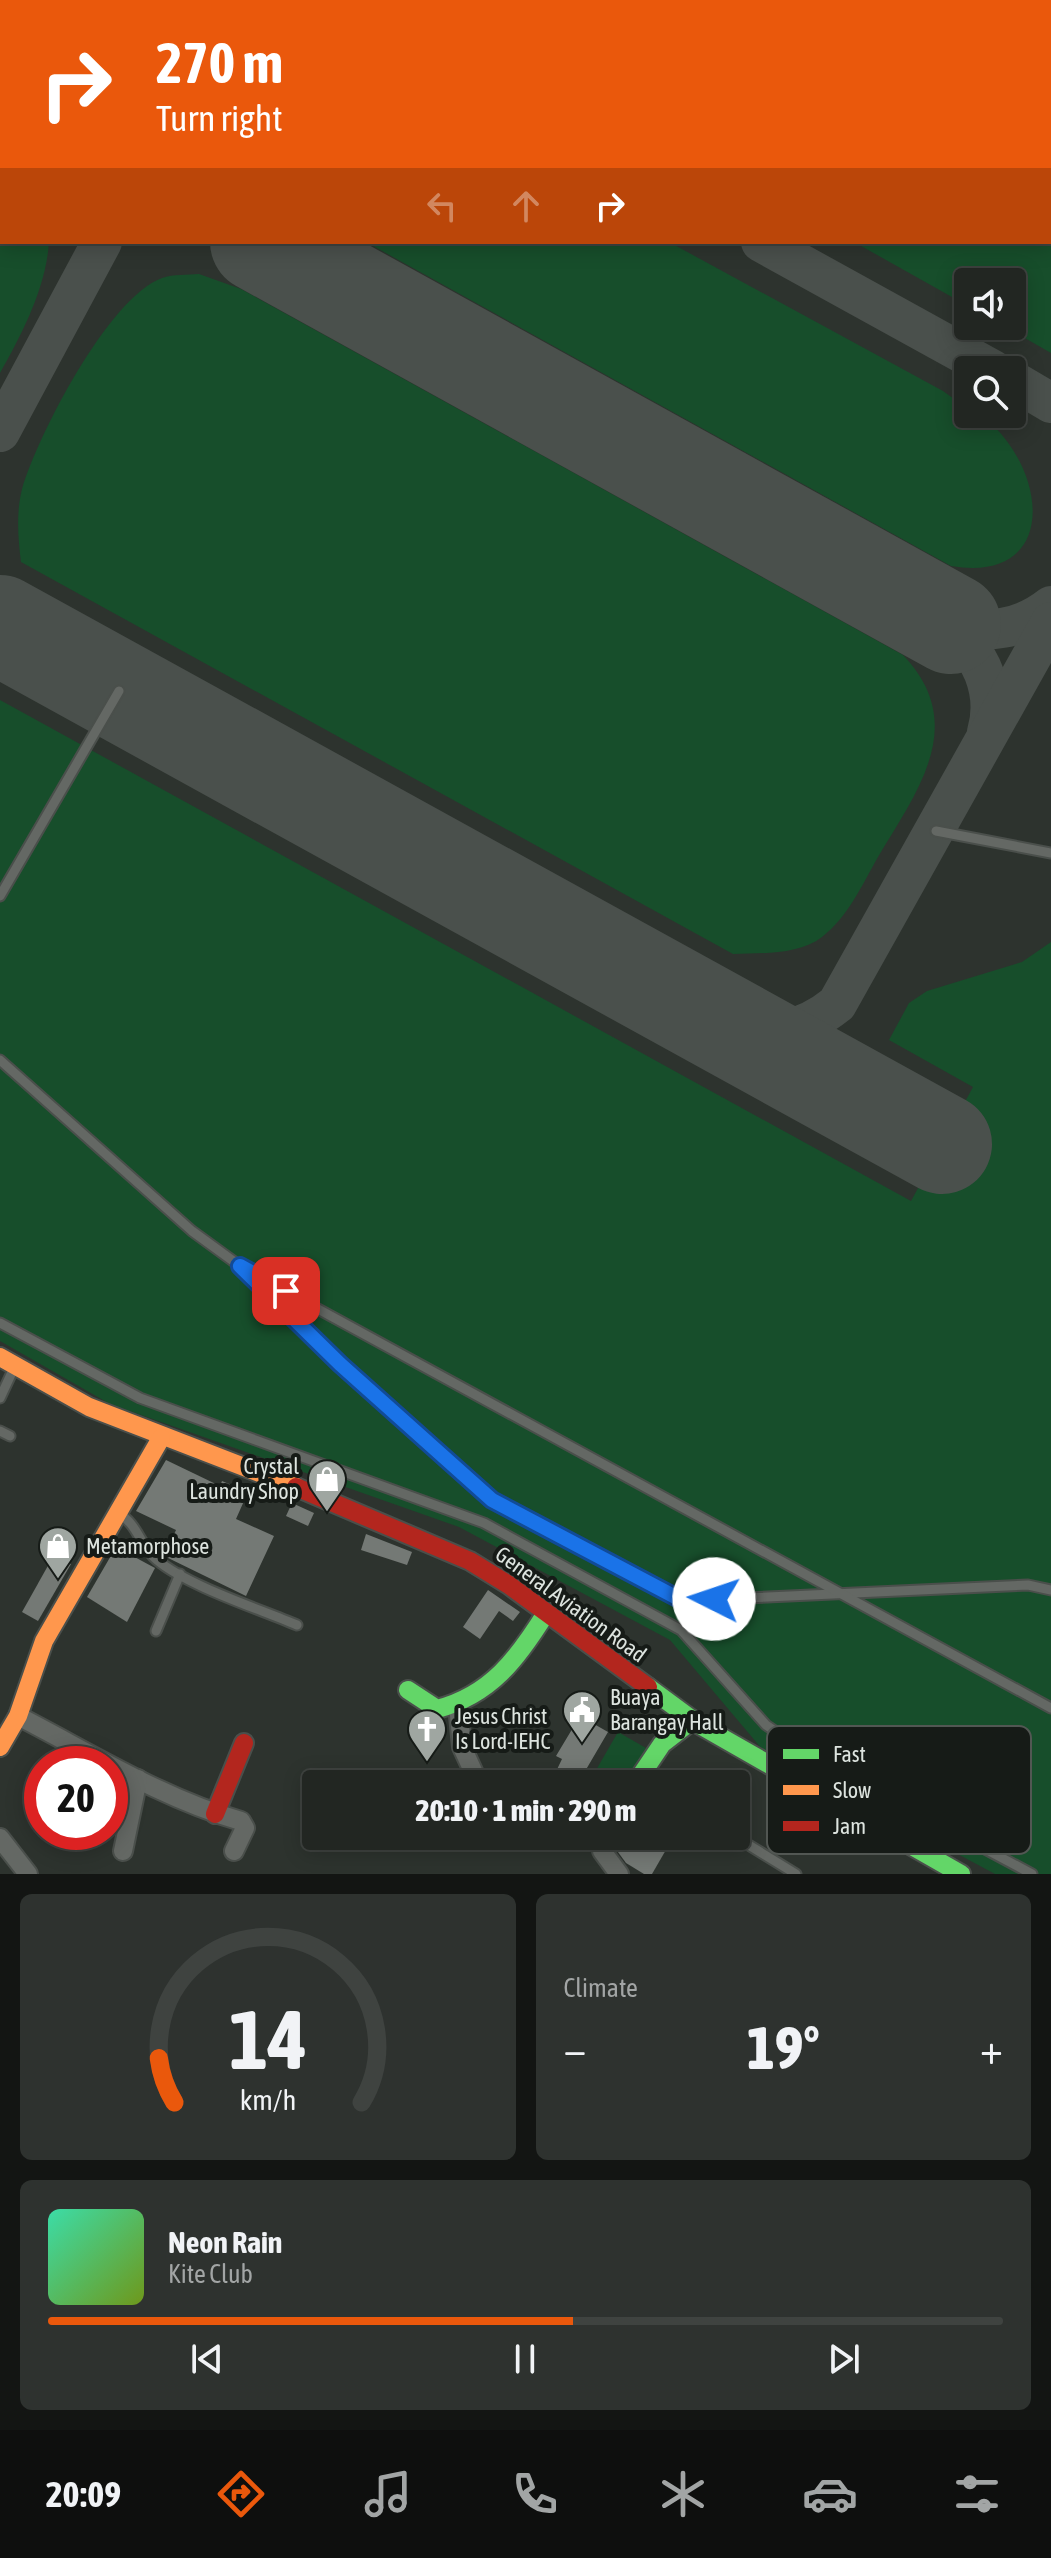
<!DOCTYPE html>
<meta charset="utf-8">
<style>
body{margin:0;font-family:"Asap Condensed",sans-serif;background:#2e322f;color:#f1f3f6;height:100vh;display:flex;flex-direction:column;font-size:30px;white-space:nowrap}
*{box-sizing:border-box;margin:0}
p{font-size:26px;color:#a2a5a5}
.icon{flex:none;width:44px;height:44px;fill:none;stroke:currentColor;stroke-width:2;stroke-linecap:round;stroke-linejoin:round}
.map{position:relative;height:1874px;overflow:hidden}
.sheet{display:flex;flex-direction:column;gap:20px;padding:20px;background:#131513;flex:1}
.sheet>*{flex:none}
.hud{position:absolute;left:0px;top:0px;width:1052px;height:244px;box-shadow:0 4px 20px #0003,0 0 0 2px #3f4340;background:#ea580c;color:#fff;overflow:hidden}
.buttons{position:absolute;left:954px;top:268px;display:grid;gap:16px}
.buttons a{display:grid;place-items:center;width:72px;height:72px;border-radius:8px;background:#222622;box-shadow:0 4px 20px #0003,0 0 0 2px #3f4340;font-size:40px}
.speed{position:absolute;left:24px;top:1746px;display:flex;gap:16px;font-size:40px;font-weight:700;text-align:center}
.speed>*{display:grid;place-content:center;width:104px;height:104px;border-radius:50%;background:#222622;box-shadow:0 4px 20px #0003,0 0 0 2px #3f4340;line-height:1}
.speed .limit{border:12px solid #d22;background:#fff;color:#111}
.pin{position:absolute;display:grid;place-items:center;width:68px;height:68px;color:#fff;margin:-34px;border-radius:16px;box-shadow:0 4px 12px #0006}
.me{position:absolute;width:88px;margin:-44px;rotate:274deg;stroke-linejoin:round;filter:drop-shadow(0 0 6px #0008)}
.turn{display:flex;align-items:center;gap:28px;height:168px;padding:0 24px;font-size:36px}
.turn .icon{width:104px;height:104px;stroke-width:2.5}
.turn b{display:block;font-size:56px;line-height:68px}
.lanes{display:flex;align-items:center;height:76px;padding:0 24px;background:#0003;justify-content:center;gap:40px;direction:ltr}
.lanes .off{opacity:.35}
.big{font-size:60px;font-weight:800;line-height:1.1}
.sheet .widget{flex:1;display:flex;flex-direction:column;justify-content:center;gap:12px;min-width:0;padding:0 28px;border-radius:12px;background:#2e322f}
.sheet .dial{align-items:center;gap:0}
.dial svg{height:208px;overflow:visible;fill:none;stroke:#3f4340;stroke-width:7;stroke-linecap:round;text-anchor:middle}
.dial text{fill:#f1f3f6;stroke:none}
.song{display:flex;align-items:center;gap:24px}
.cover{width:96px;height:96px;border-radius:12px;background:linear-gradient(135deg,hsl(160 70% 55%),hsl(80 70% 35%))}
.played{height:8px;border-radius:4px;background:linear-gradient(90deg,#ea580c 55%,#3f4340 55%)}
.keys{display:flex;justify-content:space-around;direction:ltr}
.heat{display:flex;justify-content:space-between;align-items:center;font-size:44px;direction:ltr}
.sheet .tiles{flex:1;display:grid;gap:20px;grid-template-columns:1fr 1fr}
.widget:last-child{grid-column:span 2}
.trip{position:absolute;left:302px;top:1770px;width:448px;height:80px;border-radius:8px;background:#222622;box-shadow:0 4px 20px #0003,0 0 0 2px #3f4340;font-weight:800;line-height:80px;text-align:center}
.menu{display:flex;height:128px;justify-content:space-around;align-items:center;background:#0e0f0e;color:#a2a5a5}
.menu .icon{width:56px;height:56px}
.menu .active{color:#ea580c}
.menu b{font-size:36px;color:#f1f3f6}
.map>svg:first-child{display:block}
</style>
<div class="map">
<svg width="1051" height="1874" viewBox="0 0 1051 1874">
<rect width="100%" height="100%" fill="#2d332e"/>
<g fill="#174e2b">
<path d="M0 0H161L162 2H2V41Z"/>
<path d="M421 0H1051V353L1004 326H1012V282H968V306L854 242H1050V2Z"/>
<path d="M0 157 2 242H49C46 288 22 334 0 373Z"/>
<path d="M366 242H669L943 391 968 409V414C979 414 986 421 995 427 1051 485 1051 583 951 566Z"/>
<path d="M199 274 241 289 903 655C969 724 918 790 878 857 862 885 848 917 822 937 799 955 761 953 733 954L21 562C18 538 16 513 22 489 38 435 108 298 162 278 173 274 188 275 199 274Z"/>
<path d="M0 700 911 1201 973 1087 889 1040 909 1003 927 991 1022 962 1051 942V1874H995L762 1749 670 1640 459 1527 110 1404 0 1341Z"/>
<path d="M618 1732 646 1748 626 1784H588Z"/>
</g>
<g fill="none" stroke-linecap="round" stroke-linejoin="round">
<g stroke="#4a504c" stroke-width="40">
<path d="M218 0V2"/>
<path d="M308 0 319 2"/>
<path d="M267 2 278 0"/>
<path d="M761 242 993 370"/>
<path d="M1012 380 1051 403"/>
<path d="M0 432 102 242"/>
<path d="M951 624C979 654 999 690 987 732"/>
<path d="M951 624C986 635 1022 629 1051 606"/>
<path d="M726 1025C769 1038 802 1032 837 1004L1051 622"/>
</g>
<g stroke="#4a504c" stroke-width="100">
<path d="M0 99 2 100"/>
<path d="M260 242 951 624"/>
<path d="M0 625 942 1144"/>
</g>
</g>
<g fill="#747975">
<path d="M166 1460 220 1486 222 1481 248 1492 236 1519 274 1536 246 1596 164 1556 176 1530 136 1511Z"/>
<path d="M292 1503 314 1513 308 1526 286 1516Z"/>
<path d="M366 1534 412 1552 407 1565 361 1550Z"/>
<path d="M116 1547 155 1568 127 1622 87 1597Z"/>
<path d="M54 1555 71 1564 38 1621 22 1612Z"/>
<path d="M488 1590 520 1612 513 1621 499 1611 480 1639 463 1627Z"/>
<path d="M580 1716 608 1732 584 1773 578 1769 569 1784H550L562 1759 556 1756Z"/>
<path d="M660 1774 677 1784H653Z"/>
<path d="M616 1836H674L652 1874H644L626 1863 615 1848Z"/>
</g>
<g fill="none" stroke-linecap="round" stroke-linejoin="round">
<defs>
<g id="lane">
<path d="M936 831 1051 853"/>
<path d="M0 896 119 691"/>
<path d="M0 1060 192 1231 240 1266 340 1364 492 1500 683 1601 1028 1585 1051 1590"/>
<path d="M250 1272 1051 1708"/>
<path d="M0 1323 140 1398 484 1523 681 1630 766 1725 813 1757 1032 1874"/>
<path d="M0 1398 14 1368"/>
<path d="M0 1431 10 1436"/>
<path d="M118 1513C138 1524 140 1546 157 1560 188 1586 257 1608 297 1625"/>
<path d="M156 1631 180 1574"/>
<path d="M734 1836 796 1874"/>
</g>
<g id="street">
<path d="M458 1705 462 1747 479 1784"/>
<path d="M18 1716C90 1753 163 1799 241 1821L245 1828 234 1851"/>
<path d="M604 1836 602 1851 619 1874"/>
<path d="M0 1838 28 1874"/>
<path d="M123 1851 138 1779"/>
</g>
<g id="fast">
<path d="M648 1687 698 1724 961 1874"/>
<path d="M408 1690 437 1709C491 1695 518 1658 546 1613"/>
<path d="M635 1784 662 1744 693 1720"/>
</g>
<g id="slow">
<path d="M0 1357 89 1407 296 1487"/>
<path d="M0 1747 18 1716 44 1641 161 1438"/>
</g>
<g id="jam">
<path d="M296 1487 470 1561 509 1585 648 1687"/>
<path d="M215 1814 244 1743"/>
</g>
</defs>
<use href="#lane" stroke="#4a4f4b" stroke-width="13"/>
<use href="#street" stroke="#4a4f4b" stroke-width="22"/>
<use href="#fast" stroke="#4a4f4b" stroke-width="22"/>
<use href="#slow" stroke="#4a4f4b" stroke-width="22"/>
<use href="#jam" stroke="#4a4f4b" stroke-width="22"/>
<use href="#lane" stroke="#646864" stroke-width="9"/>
<use href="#street" stroke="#646864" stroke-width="18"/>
<use href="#fast" stroke="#63d668" stroke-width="18"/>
<use href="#slow" stroke="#ff974d" stroke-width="18"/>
<use href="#jam" stroke="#b3261e" stroke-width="18"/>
</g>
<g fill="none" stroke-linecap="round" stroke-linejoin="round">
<defs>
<path id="route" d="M286 1291 240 1266 340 1364 492 1500 683 1601 714 1599"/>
</defs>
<use href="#route" stroke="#114b97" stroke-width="20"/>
<use href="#route" stroke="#1a73e8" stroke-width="14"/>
</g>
<defs>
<symbol id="shop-pin" viewBox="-11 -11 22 30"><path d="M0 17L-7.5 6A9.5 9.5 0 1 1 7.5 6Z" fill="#9fa6a1" stroke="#161b17"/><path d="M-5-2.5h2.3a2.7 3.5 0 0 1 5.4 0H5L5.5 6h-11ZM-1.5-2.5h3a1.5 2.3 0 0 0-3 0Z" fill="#fff"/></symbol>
<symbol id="civic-pin" viewBox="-11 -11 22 30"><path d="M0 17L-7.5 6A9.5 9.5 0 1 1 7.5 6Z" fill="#9fa6a1" stroke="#161b17"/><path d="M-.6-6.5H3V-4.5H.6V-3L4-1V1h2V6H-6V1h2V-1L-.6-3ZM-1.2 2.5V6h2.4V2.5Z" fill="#fff"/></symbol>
<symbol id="church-pin" viewBox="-11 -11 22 30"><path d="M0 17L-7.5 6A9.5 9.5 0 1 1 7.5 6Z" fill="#9fa6a1" stroke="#161b17"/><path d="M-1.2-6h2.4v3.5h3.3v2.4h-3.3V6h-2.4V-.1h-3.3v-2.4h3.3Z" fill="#fff"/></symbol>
</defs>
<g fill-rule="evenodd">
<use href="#shop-pin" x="305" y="1457" width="44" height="60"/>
<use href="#shop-pin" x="36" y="1524" width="44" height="60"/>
<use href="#civic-pin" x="560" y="1688" width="44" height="60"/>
<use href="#church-pin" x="405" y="1707" width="44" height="60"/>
</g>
<g text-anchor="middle" stroke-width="8" stroke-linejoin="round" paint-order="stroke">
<g font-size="22" fill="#dde4df" stroke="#161b17" text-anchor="start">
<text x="299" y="1474" text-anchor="end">Crystal<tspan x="299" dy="25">Laundry Shop</tspan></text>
<text x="86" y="1554">Metamorphose</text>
<text x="610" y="1705">Buaya<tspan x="610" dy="25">Barangay Hall</tspan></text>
<text x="455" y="1724">Jesus Christ<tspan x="455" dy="25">Is Lord-IEHC</tspan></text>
</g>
<g font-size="22" fill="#dde4df" stroke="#161b17">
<text transform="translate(571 1604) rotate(36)" y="8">General Aviation Road</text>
</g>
</g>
<rect x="767" y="1726" width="264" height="128" rx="12" fill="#161b17" stroke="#525753" stroke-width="2"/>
<rect x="783" y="1749" width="36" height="10" fill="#63d668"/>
<rect x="783" y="1785" width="36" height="10" fill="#ff974d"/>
<rect x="783" y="1821" width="36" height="10" fill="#b3261e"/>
<g font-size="22" fill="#dde4df">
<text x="833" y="1762">Fast</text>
<text x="833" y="1798">Slow</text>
<text x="833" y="1834">Jam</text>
</g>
</svg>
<div class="buttons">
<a><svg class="icon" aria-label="sound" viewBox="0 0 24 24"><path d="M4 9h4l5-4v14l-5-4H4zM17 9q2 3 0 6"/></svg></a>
<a><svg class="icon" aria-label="search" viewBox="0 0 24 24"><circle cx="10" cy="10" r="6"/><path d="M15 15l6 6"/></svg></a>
</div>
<div class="speed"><div class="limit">20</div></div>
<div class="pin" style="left:286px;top:1291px;background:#d93025"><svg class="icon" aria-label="arrive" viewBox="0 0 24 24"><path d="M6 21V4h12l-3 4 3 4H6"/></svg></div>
<svg class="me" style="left:714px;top:1599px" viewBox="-20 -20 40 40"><circle r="19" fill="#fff"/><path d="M0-13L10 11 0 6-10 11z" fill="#1a73e8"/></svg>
<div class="trip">20:10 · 1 min · 290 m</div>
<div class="hud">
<div class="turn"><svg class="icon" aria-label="right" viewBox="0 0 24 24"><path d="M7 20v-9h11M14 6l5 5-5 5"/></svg><div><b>270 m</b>Turn right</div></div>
<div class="lanes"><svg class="icon off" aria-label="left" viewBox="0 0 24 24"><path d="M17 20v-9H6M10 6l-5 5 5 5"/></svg><svg class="icon off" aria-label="ahead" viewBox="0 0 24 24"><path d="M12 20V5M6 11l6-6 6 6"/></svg><svg class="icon" aria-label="right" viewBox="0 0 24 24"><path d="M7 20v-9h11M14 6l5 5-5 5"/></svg></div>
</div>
</div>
<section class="sheet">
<div class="tiles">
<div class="widget dial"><svg viewBox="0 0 100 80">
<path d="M14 69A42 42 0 1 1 86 69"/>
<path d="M14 69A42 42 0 0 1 8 52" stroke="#ea580c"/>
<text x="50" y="56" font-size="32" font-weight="700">14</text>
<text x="50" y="72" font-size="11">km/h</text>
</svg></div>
<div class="widget"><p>Climate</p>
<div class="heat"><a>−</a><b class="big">19°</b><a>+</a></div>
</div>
<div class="widget">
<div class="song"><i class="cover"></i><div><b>Neon Rain</b><p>Kite Club</p></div></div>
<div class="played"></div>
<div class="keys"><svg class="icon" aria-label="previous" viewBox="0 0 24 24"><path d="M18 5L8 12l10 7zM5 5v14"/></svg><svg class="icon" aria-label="pause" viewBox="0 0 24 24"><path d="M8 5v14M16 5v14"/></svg><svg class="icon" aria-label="next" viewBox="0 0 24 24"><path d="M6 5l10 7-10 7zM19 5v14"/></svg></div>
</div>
</div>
</section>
<nav class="menu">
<b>20:09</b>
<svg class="icon active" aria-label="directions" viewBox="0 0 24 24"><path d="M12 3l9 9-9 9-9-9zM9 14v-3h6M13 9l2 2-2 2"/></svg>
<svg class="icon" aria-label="music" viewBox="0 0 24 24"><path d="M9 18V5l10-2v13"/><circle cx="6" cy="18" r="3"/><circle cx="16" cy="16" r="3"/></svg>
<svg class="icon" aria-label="phone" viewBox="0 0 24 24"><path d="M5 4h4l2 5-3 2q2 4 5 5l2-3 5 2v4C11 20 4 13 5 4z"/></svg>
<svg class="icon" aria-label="climate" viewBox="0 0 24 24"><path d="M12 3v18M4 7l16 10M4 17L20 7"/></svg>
<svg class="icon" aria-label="car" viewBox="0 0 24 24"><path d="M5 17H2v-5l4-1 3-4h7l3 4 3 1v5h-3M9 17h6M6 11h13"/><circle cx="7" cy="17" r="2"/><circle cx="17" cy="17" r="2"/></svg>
<svg class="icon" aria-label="filters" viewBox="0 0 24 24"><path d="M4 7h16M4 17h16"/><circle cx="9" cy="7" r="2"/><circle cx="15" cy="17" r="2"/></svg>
</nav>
